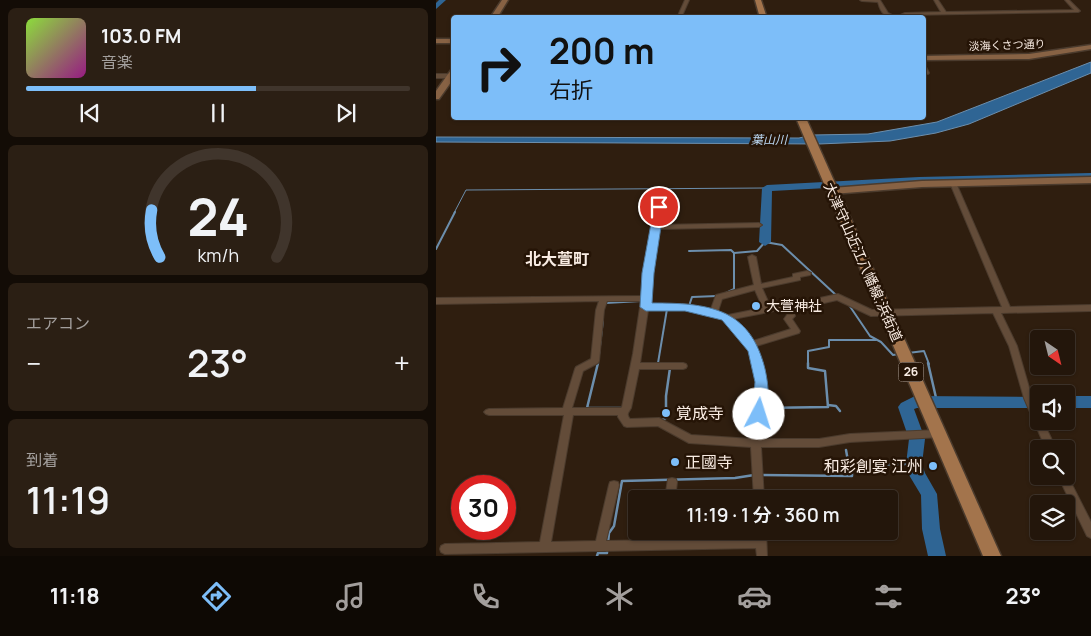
<!DOCTYPE html>
<html lang="ja">
<meta charset="utf-8">
<style>
body{margin:0;font-family:Manrope,"Noto Sans JP",sans-serif;background:#2b1f14;color:#f1f3f6;height:100vh;display:flex;flex-direction:column;font-size:19px;white-space:nowrap}
*{box-sizing:border-box;margin:0}
p{font-size:16px;color:#a39f9d}
.icon{flex:none;width:28px;height:28px;fill:none;stroke:currentColor;stroke-width:2;stroke-linecap:round;stroke-linejoin:round}
.map{position:relative;flex:1;overflow:hidden}
.drawer{display:flex;flex-direction:column;gap:8px;padding:8px;background:#130c06;width:436px}
.drawer>*{flex:none}
.banner{position:absolute;left:15px;top:15px;width:475px;height:105px;border-radius:5px;box-shadow:0 1px 4px #0004,0 0 0 1px #40352c;background:#7dbef9;color:#111;overflow:hidden}
.needle{width:32px;rotate:145deg}
.buttons{position:absolute;left:594px;top:330px;display:grid;gap:10px}
.buttons a{display:grid;place-items:center;width:45px;height:45px;border-radius:5px;background:#23160b;box-shadow:0 1px 4px #0004,0 0 0 1px #40352c;font-size:25px}
.speed{position:absolute;left:15px;top:475px;display:flex;gap:10px;font-size:25px;font-weight:700;text-align:center}
.speed>*{display:grid;place-content:center;width:65px;height:65px;border-radius:50%;background:#23160b;box-shadow:0 1px 4px #0004,0 0 0 1px #40352c;line-height:1}
.speed .limit{border:8px solid #d22;background:#fff;color:#111}
.pin{position:absolute;display:grid;place-items:center;width:42px;height:42px;color:#fff;margin:-21px;border:2px solid #fff;border-radius:50%;box-shadow:0 1px 5px #0007}
.me{position:absolute;width:55px;margin:-28px;rotate:5deg;stroke-linejoin:round;filter:drop-shadow(0 0 4px #0008)}
.turn{display:flex;align-items:center;gap:18px;height:105px;padding:0 15px;font-size:22px}
.turn .icon{width:65px;height:65px;stroke-width:2.5}
.turn b{display:block;font-size:35px;line-height:42px}
.big{font-size:38px;font-weight:600;line-height:1.1}
.drawer .widget{flex:1;display:flex;flex-direction:column;justify-content:center;gap:8px;min-width:0;padding:0 18px;border-radius:8px;background:#2b1f14}
.drawer .dial{align-items:center;gap:0}
.dial svg{height:130px;overflow:visible;fill:none;stroke:#40352c;stroke-width:7;stroke-linecap:round;text-anchor:middle}
.dial text{fill:#f1f3f6;stroke:none}
.song{display:flex;align-items:center;gap:15px}
.cover{width:60px;height:60px;border-radius:8px;background:linear-gradient(135deg,hsl(90 70% 55%),hsl(310 70% 35%))}
.played{height:5px;border-radius:2px;background:linear-gradient(90deg,#7dbef9 60%,#40352c 60%)}
.keys{display:flex;justify-content:space-around;direction:ltr}
.heat{display:flex;justify-content:space-between;align-items:center;font-size:28px;direction:ltr}
.trip{position:absolute;left:192px;top:490px;width:270px;height:50px;border-radius:5px;background:#23160b;box-shadow:0 1px 4px #0004,0 0 0 1px #40352c;font-weight:600;line-height:50px;text-align:center}
.menu{display:flex;height:80px;justify-content:space-around;align-items:center;background:#0e0904;color:#a39f9d}
.menu .icon{width:35px;height:35px}
.menu .active{color:#7dbef9}
.menu b{font-size:22px;color:#f1f3f6}
main{display:flex;flex:1;min-height:0}
.map>svg:first-child{display:block}
</style>
<main>
<section class="drawer">
<div class="widget">
<div class="song"><i class="cover"></i><div><b>103.0 FM</b><p>音楽</p></div></div>
<div class="played"></div>
<div class="keys"><svg class="icon" aria-label="previous" viewBox="0 0 24 24"><path d="M18 5L8 12l10 7zM5 5v14"/></svg><svg class="icon" aria-label="pause" viewBox="0 0 24 24"><path d="M8 5v14M16 5v14"/></svg><svg class="icon" aria-label="next" viewBox="0 0 24 24"><path d="M6 5l10 7-10 7zM19 5v14"/></svg></div>
</div>
<div class="widget dial"><svg viewBox="0 0 100 80">
<path d="M14 69A42 42 0 1 1 86 69"/>
<path d="M14 69A42 42 0 0 1 9 40" stroke="#7dbef9"/>
<text x="50" y="56" font-size="32" font-weight="700">24</text>
<text x="50" y="72" font-size="11">km/h</text>
</svg></div>
<div class="widget"><p>エアコン</p>
<div class="heat"><a>−</a><b class="big">23°</b><a>+</a></div>
</div>
<div class="widget"><p>到着</p><b class="big">11:19</b></div>
</section>
<div class="map">
<svg width="655" height="556" viewBox="0 0 655 556">
<rect width="100%" height="100%" fill="#2f1e0f"/>
<path fill="#2f6594" stroke="#6c8eac" d="M655 62V73L533 124 500 133 454 141 383 144 0 142V137L363 138 376 135 432 134 501 122Z"/>
<g fill="none" stroke-linecap="round" stroke-linejoin="round">
<g stroke="#6c8eac" stroke-width="1">
<path d="M18 213 30 190 331 188"/>
<path d="M219 213 223 188"/>
</g>
<g stroke="#6c8eac" stroke-width="2">
<path d="M217 228 219 212"/>
<path d="M0 249 19 212"/>
<path d="M253 251 295 250 298 253 321 251 329 242 346 245 400 295"/>
<path d="M290 293 298 289V253"/>
<path d="M170 303 205 301"/>
<path d="M413 305 434 336 445 342 457 355 463 354"/>
<path d="M253 306 256 297 281 296"/>
<path d="M472 353 488 351 493 364"/>
<path d="M163 355 167 320"/>
<path d="M222 363 231 309"/>
<path d="M161 364 162 362"/>
<path d="M372 364V351L393 347V340H440"/>
</g>
<g stroke="#6c8eac" stroke-width="2.5">
<path d="M162 363 151 408H187"/>
<path d="M492 363 501 402"/>
<path d="M392 405 400 406 404 411"/>
<path d="M326 408 392 407 389 371 372 368V363"/>
<path d="M226 420 230 418V396L234 368"/>
<path d="M410 450 412 461 416 465"/>
<path d="M325 475 416 476V465L478 464"/>
<path d="M172 543 173 533 178 526 186 481 299 478 318 475"/>
<path d="M161 556 162 553H171V550"/>
</g>
<g fill="#2f6594" fill-rule="evenodd">
<path d="M3 0H10L0 9V3Z"/>
<path d="M655 173V179L483 183 336 191 335 242 329 246 323 242 326 188 331 185 483 177Z"/>
<path d="M479 396 602 397V408H481L478 409 489 439 486 464 489 473 501 494 504 529 510 556H492L486 529 485 495 473 475 470 464 473 439 462 407 465 403Z"/>
<rect x="630" y="396" width="25" height="12"/>
</g>
<defs>
<g id="street">
<path d="M249 0H253L245 18H241Z"/>
<path d="M424 0H444L452 13 460 17 469 13 505 12 498 0H502L510 12 638 10 629 0H633L644 11 642 12 470 15C464 18 453 20 448 14 445 12 443 6 442 2L426 1Z"/>
<path d="M488 67H490L493 73 492 74 488 73Z"/>
<rect x="0" y="74" width="18" height="4"/>
<path d="M517 181 520 183 574 307 655 305V311L565 313 581 346 596 398 602 411V421H607L620 449H610L588 398 573 346 557 313 435 316 401 300 357 310 359 316 356 319 364 331 363 333 320 346 330 382 325 439H383L414 434 502 430 505 431 507 434 505 437 414 442 383 447H325L328 499H318L315 447 253 443 222 426 191 427 188 426 182 417V415H137L115 542 160 541 173 485 174 482 178 481 182 482 183 485 170 541 225 540 226 531H236V540L320 538V531H330L331 556H321L320 548 9 554 5 552 4 549 5 546 9 544 104 542 128 415H53L50 414 48 412 50 410 53 409 127 408 139 369 140 367 155 359 160 310 163 301 0 304V298L206 296 223 190 226 188 229 190 223 225 323 223 326 225 323 227 223 229 213 304H249L275 309 280 295 318 285 312 257 316 255 320 257 325 284 357 277V274L371 271 375 273 374 275 364 277V280L326 288 334 306 343 304 352 305 402 294 436 310 566 307 514 183ZM319 290 327 308 292 315 282 311 286 299ZM171 301H205L197 354 186 407 185 408H136L147 371 162 363 163 361 168 310ZM212 310H249L276 314 288 320 311 345 322 382 316 439 255 435 223 418 194 419C190 414 192 413 195 408L203 369H247L250 368 251 366 250 364 247 363H204ZM343 310H349L351 315 348 319 355 329 317 341 297 319Z"/>
<path d="M630 473 655 522V538L651 536 622 476H630Z"/>
<path d="M236 478 240 479 241 482 239 499H229L232 479Z"/>
</g>
<g id="secondary">
<path d="M66 0H72L61 18H54Z"/>
<rect x="0" y="39" width="18" height="4"/>
<path d="M655 45V49L593 59 488 60V56L593 54Z"/>
<path d="M15 70H18V78L3 99H0V91Z"/>
<path d="M655 177V183L486 187 396 194 391 191 396 188 486 181Z"/>
</g>
<g id="primary">
<path d="M319 0H325L331 18H324Z"/>
<path d="M360 118H370L565 556H547Z"/>
</g>
</defs>
<use href="#street" stroke="#4b3b2d" stroke-width="2"/>
<use href="#secondary" stroke="#4b3b2d" stroke-width="3"/>
<use href="#primary" stroke="#4b3b2d" stroke-width="3"/>
<use href="#street" fill="#634c39" fill-rule="evenodd"/>
<use href="#secondary" fill="#876244" fill-rule="evenodd"/>
<use href="#primary" fill="#a3744c" fill-rule="evenodd"/>
</g>
<path fill="#7dbef9" stroke="#517ca2" d="M223 204 228 207 218 273 216 303C271 303 314 307 329 369 332 382 335 405 328 418L323 419 316 414 319 382 312 351 286 320 249 311H210L204 307 206 273 218 207Z"/>
<g fill="#7dbef9" stroke="#251406" stroke-width="2">
<circle cx="320" cy="306" r="5"/>
<circle cx="230" cy="413" r="5"/>
<circle cx="239" cy="462" r="5"/>
<circle cx="497" cy="466" r="5"/>
</g>
<g text-anchor="middle" stroke-width="5" stroke-linejoin="round" paint-order="stroke">
<g font-size="11" fill="#f9ece3" stroke="#251406">
<text transform="translate(571 45) rotate(-2)" y="4">淡海くさつ通り</text>
</g>
<g font-size="12" font-style="italic" fill="#bddaf6" stroke="#251406">
<text x="333" y="144">葉山川</text>
</g>
<rect fill="#251406" stroke="#b9aba1" stroke-width="1" x="462.5" y="362.5" width="25" height="19" rx="4"/>
<g font-size="12" font-weight="bold" fill="#f9ece3">
<text x="475" y="376">26</text>
</g>
<g font-size="14" fill="#f9ece3" stroke="#251406">
<text transform="translate(427 262) rotate(66)" y="5">大津守山近江八幡線;浜街道</text>
</g>
<g font-size="14" fill="#f9ece3" stroke="#251406" text-anchor="start">
<text x="330" y="311">大萱神社</text>
</g>
<g font-size="16" font-weight="bold" fill="#f9ece3" stroke="#251406">
<text x="121" y="265">北大萱町</text>
</g>
<g font-size="16" fill="#f9ece3" stroke="#251406" text-anchor="start">
<text x="240" y="419">覚成寺</text>
<text x="249" y="468">正國寺</text>
<text x="487" y="472" text-anchor="end">和彩創宴 江州</text>
</g>
</g>
</svg>
<div class="buttons">
<a><svg class="needle" viewBox="-14 -14 28 28"><path d="M0-13l5 13h-10z" fill="#e53935"/><path d="M0 13l5-13h-10z" fill="#a39f9d"/></svg></a>
<a><svg class="icon" aria-label="sound" viewBox="0 0 24 24"><path d="M4 9h4l5-4v14l-5-4H4zM17 9q2 3 0 6"/></svg></a>
<a><svg class="icon" aria-label="search" viewBox="0 0 24 24"><circle cx="10" cy="10" r="6"/><path d="M15 15l6 6"/></svg></a>
<a><svg class="icon" aria-label="layers" viewBox="0 0 24 24"><path d="M12 4l9 5-9 5-9-5zM3 14l9 5 9-5"/></svg></a>
</div>
<div class="speed"><div class="limit">30</div></div>
<div class="pin" style="left:223px;top:207px;background:#d93025"><svg class="icon" aria-label="arrive" viewBox="0 0 24 24"><path d="M6 21V4h12l-3 4 3 4H6"/></svg></div>
<svg class="me" style="left:323px;top:414px" viewBox="-20 -20 40 40"><circle r="19" fill="#fff"/><path d="M0-13L10 11 0 6-10 11z" fill="#7dbef9"/></svg>
<div class="trip">11:19 · 1 分 · 360 m</div>
<div class="banner">
<div class="turn"><svg class="icon" aria-label="right" viewBox="0 0 24 24"><path d="M7 20v-9h11M14 6l5 5-5 5"/></svg><div><b>200 m</b>右折</div></div>
</div>
</div>
</main>
<nav class="menu">
<b>11:18</b>
<svg class="icon active" aria-label="directions" viewBox="0 0 24 24"><path d="M12 3l9 9-9 9-9-9zM9 14v-3h6M13 9l2 2-2 2"/></svg>
<svg class="icon" aria-label="music" viewBox="0 0 24 24"><path d="M9 18V5l10-2v13"/><circle cx="6" cy="18" r="3"/><circle cx="16" cy="16" r="3"/></svg>
<svg class="icon" aria-label="phone" viewBox="0 0 24 24"><path d="M5 4h4l2 5-3 2q2 4 5 5l2-3 5 2v4C11 20 4 13 5 4z"/></svg>
<svg class="icon" aria-label="climate" viewBox="0 0 24 24"><path d="M12 3v18M4 7l16 10M4 17L20 7"/></svg>
<svg class="icon" aria-label="car" viewBox="0 0 24 24"><path d="M5 17H2v-5l4-1 3-4h7l3 4 3 1v5h-3M9 17h6M6 11h13"/><circle cx="7" cy="17" r="2"/><circle cx="17" cy="17" r="2"/></svg>
<svg class="icon" aria-label="filters" viewBox="0 0 24 24"><path d="M4 7h16M4 17h16"/><circle cx="9" cy="7" r="2"/><circle cx="15" cy="17" r="2"/></svg>
<b>23°</b>
</nav>
